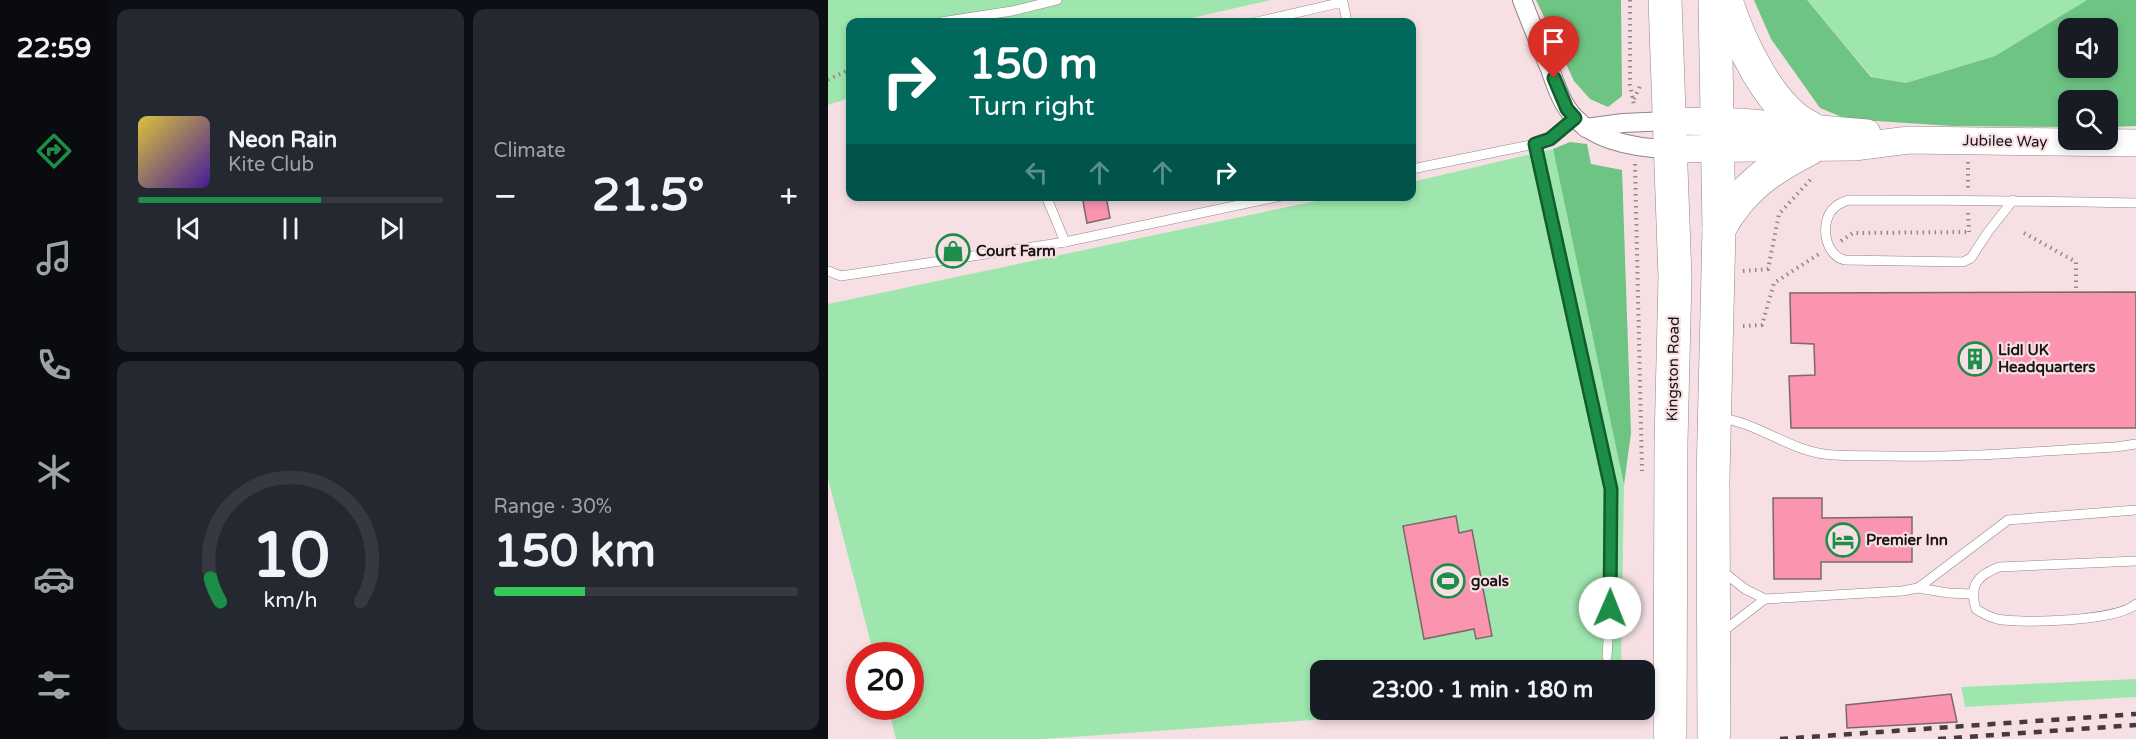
<!DOCTYPE html>
<meta charset="utf-8">
<style>
body{margin:0;font-family:"Varela Round",sans-serif;background:#242831;color:#f1f3f6;height:100vh;display:flex;flex-direction:column;font-size:22px;white-space:nowrap}
*{box-sizing:border-box;margin:0}
p{font-size:20px;color:#9ea1a6}
.icon{flex:none;width:33px;height:33px;fill:none;stroke:currentColor;stroke-width:2;stroke-linecap:round;stroke-linejoin:round}
.map{position:relative;flex:1;overflow:hidden}
.details{display:flex;flex-direction:column;gap:9px;padding:9px;background:#0d0f14;width:720px}
.details>*{flex:none}
.guide{position:absolute;left:18px;top:18px;width:570px;height:183px;border-radius:12px;box-shadow:0 3px 9px #0003;background:#00695c;color:#fff;overflow:hidden}
.controls{position:absolute;left:1230px;top:18px;display:grid;gap:12px}
.controls a{display:grid;place-items:center;width:60px;height:60px;border-radius:12px;background:#171b24;box-shadow:0 3px 9px #0003;font-size:30px}
.speed{position:absolute;left:18px;top:642px;display:flex;gap:12px;font-size:30px;font-weight:700;text-align:center}
.speed>*{display:grid;place-content:center;width:78px;height:78px;border-radius:50%;background:#171b24;box-shadow:0 3px 9px #0003;line-height:1}
.speed .limit{border:9px solid #d22;background:#fff;color:#111}
.pin{position:absolute;display:grid;place-items:center;width:51px;height:51px;color:#fff;margin:-62px -26px;border-radius:50% 50% 50% 0;rotate:-45deg;box-shadow:0 0 6px #0007}
.pin .icon{rotate:45deg}
.me{position:absolute;width:66px;margin:-33px;rotate:1deg;stroke-linejoin:round;filter:drop-shadow(0 0 4px #0008)}
.turn{display:flex;align-items:center;gap:21px;height:126px;padding:0 24px;font-size:27px}
.turn .icon{width:78px;height:78px;stroke-width:2.5}
.turn b{display:block;font-size:42px;line-height:51px}
.lanes{display:flex;align-items:center;height:57px;padding:0 24px;background:#0003;justify-content:center;gap:30px;direction:ltr}
.lanes .off{opacity:.35}
.big{font-size:45px;font-weight:800;line-height:1.1}
.details .widget{flex:1;display:flex;flex-direction:column;justify-content:center;gap:9px;min-width:0;padding:0 21px;border-radius:12px;background:#242831}
.details .dial{align-items:center;gap:0}
.dial svg{height:156px;overflow:visible;fill:none;stroke:#363941;stroke-width:7;stroke-linecap:round;text-anchor:middle}
.dial text{fill:#f1f3f6;stroke:none}
.song{display:flex;align-items:center;gap:18px}
.cover{width:72px;height:72px;border-radius:9px;background:linear-gradient(135deg,hsl(50 70% 55%),hsl(260 70% 35%))}
.played{height:6px;border-radius:3px;background:linear-gradient(90deg,#1c8e47 60%,#363941 60%)}
.keys{display:flex;justify-content:space-around;direction:ltr}
.heat{display:flex;justify-content:space-between;align-items:center;font-size:33px;direction:ltr}
.charge{height:9px;border-radius:4px;background:linear-gradient(90deg,#34c759 30%,#363941 0)}
.details .tiles{flex:1;display:grid;gap:9px;grid-template-columns:repeat(2,1fr)}
.trip{position:absolute;left:482px;top:660px;width:345px;height:60px;border-radius:12px;background:#171b24;box-shadow:0 3px 9px #0003;font-weight:800;line-height:60px;text-align:center}
main{display:flex;flex:1;min-height:0}
.dock{display:flex;flex-direction:column;width:108px;justify-content:space-around;align-items:center;background:#090b0e;color:#9ea1a6}
.dock .icon{width:42px;height:42px}
.dock .current{color:#1c8e47}
.dock b{font-size:27px;color:#f1f3f6}
.map>svg:first-child{display:block}
</style>
<main>
<nav class="dock">
<b>22:59</b>
<svg class="icon current" aria-label="directions" viewBox="0 0 24 24"><path d="M12 3l9 9-9 9-9-9zM9 14v-3h6M13 9l2 2-2 2"/></svg>
<svg class="icon" aria-label="music" viewBox="0 0 24 24"><path d="M9 18V5l10-2v13"/><circle cx="6" cy="18" r="3"/><circle cx="16" cy="16" r="3"/></svg>
<svg class="icon" aria-label="phone" viewBox="0 0 24 24"><path d="M5 4h4l2 5-3 2q2 4 5 5l2-3 5 2v4C11 20 4 13 5 4z"/></svg>
<svg class="icon" aria-label="climate" viewBox="0 0 24 24"><path d="M12 3v18M4 7l16 10M4 17L20 7"/></svg>
<svg class="icon" aria-label="car" viewBox="0 0 24 24"><path d="M5 17H2v-5l4-1 3-4h7l3 4 3 1v5h-3M9 17h6M6 11h13"/><circle cx="7" cy="17" r="2"/><circle cx="17" cy="17" r="2"/></svg>
<svg class="icon" aria-label="filters" viewBox="0 0 24 24"><path d="M4 7h16M4 17h16"/><circle cx="9" cy="7" r="2"/><circle cx="15" cy="17" r="2"/></svg>
</nav>
<section class="details">
<div class="tiles">
<div class="widget">
<div class="song"><i class="cover"></i><div><b>Neon Rain</b><p>Kite Club</p></div></div>
<div class="played"></div>
<div class="keys"><svg class="icon" aria-label="previous" viewBox="0 0 24 24"><path d="M18 5L8 12l10 7zM5 5v14"/></svg><svg class="icon" aria-label="pause" viewBox="0 0 24 24"><path d="M8 5v14M16 5v14"/></svg><svg class="icon" aria-label="next" viewBox="0 0 24 24"><path d="M6 5l10 7-10 7zM19 5v14"/></svg></div>
</div>
<div class="widget"><p>Climate</p>
<div class="heat"><a>−</a><b class="big">21.5°</b><a>+</a></div>
</div>
<div class="widget dial"><svg viewBox="0 0 100 80">
<path d="M14 69A42 42 0 1 1 86 69"/>
<path d="M14 69A42 42 0 0 1 9 57" stroke="#1c8e47"/>
<text x="50" y="56" font-size="32" font-weight="700">10</text>
<text x="50" y="72" font-size="11">km/h</text>
</svg></div>
<div class="widget"><p>Range · 30%</p><b class="big">150 km</b><div class="charge"></div></div>
</div>
</section>
<div class="map">
<svg width="1308" height="739" viewBox="0 0 1308 739">
<rect width="100%" height="100%" fill="#f6e0e4"/>
<g fill="#9ee6ae">
<path d="M0 0H443L346 22H22V98L0 105Z"/>
<path d="M979 0H1259L1167 56 1078 83 1044 77Z"/>
<path d="M725 149 796 485 793 670H492V710H623L216 739H68L60 707 82 706V656L46 655 0 479V304L507 197 584 196V182Z"/>
<path d="M1308 679V697L1137 707 1133 687Z"/>
</g>
<g fill="#6dc483" fill-rule="evenodd">
<path d="M708 0H793L794 96 780 107 762 99 746 81Z"/>
<path d="M926 0H979L1043 77 1078 83 1167 56 1259 0H1308V126L1280 127V100H1240V127L1124 126 1019 119 992 108 943 39ZM1240 28H1280V68H1240Z"/>
<path d="M742 142 759 144 763 164 794 170 803 433 796 485 725 149Z"/>
</g>
<g fill="#fb94af" stroke="#7b686c" stroke-width="1.5">
<path d="M254 196H278L282 218 259 223Z"/>
<path d="M1308 292V428H963L961 376 987 375 986 344 963 343 962 293Z"/>
<path d="M945 498H994V518L1084 517V562H993V579H946Z"/>
<path d="M628 516 631 533 644 530 664 636 648 639 646 629 596 639 575 526Z"/>
<path d="M1123 694 1129 722 1019 728 1018 705Z"/>
</g>
<g fill="none" stroke-linecap="round" stroke-linejoin="round">
<defs>
<g id="lane">
<path d="M113 22 184 11 229 0"/>
<path d="M428 22 515 2 519 22"/>
<path d="M707 144 783 489 782 607 779 657"/>
<path d="M584 169 707 144 721 139 747 118"/>
<path d="M218 196 237 242"/>
<path d="M1185 200 1160 232 1143 258 1135 262 1017 260C996 256 991 220 1007 207 1011 203 1016 202 1020 200 1116 200 1212 201 1308 203"/>
<path d="M0 271 13 276 237 242 453 196"/>
<path d="M893 418C929 423 960 449 996 454 1017 457 1039 455 1060 456 1136 458 1212 451 1288 447L1308 444"/>
<path d="M1308 561 1171 567C1150 575 1140 586 1148 609 1154 613 1162 617 1169 619 1195 624 1289 621 1308 604"/>
<path d="M893 570 917 589 937 599 1074 591 1090 588 1180 520 1308 510"/>
<path d="M1090 588 1120 593 1145 594"/>
<path d="M894 632 937 599"/>
</g>
<g id="street">
<path d="M694 0C703 23 712 46 722 69 728 86 734 105 747 118 770 142 809 148 841 149"/>
<path d="M758 128 795 123 840 121"/>
</g>
<g id="secondary">
<path d="M840 121 912 122 1039 133"/>
<path d="M841 149 1026 147 1081 140 1308 143"/>
</g>
<g id="highway">
<path d="M837 0 847 278 843 442 842 739"/>
<path d="M898 0C910 39 942 109 981 127"/>
<path d="M891 229C913 189 941 169 981 149"/>
<path d="M886 739 885 478 891 229 887 0"/>
</g>
</defs>
<use href="#lane" stroke="#968387" stroke-width="10"/>
<use href="#street" stroke="#968387" stroke-width="20"/>
<use href="#secondary" stroke="#968387" stroke-width="28"/>
<use href="#highway" stroke="#968387" stroke-width="34"/>
<g stroke="#968689" stroke-width="4" stroke-dasharray="1.5 4.5" stroke-linecap="butt">
<path d="M802 0V85L806 105"/>
<path d="M0 80 22 69"/>
<path d="M806 99 813 84"/>
<path d="M1140 162V188"/>
<path d="M807 164 814 471"/>
<path d="M1140 213 1141 232"/>
<path d="M1196 233 1248 262V292"/>
<path d="M1013 241 1025 233 1140 232"/>
<path d="M915 271 940 269 951 214 983 179"/>
<path d="M915 326 934 325 946 283 991 254"/>
</g>
<use href="#lane" stroke="#fff" stroke-width="9"/>
<use href="#street" stroke="#fff" stroke-width="18"/>
<use href="#secondary" stroke="#fff" stroke-width="27"/>
<use href="#highway" stroke="#fff" stroke-width="33"/>
<g stroke="#453b3c" stroke-width="4.5" stroke-dasharray="8 8" stroke-linecap="butt">
<path d="M952 739 1308 714"/>
<path d="M1110 739 1308 725"/>
</g>
</g>
<g fill="none" stroke-linecap="round" stroke-linejoin="round">
<defs>
<path id="route" d="M726 78 739 109 747 118 722 139 707 144 783 489 782 608"/>
</defs>
<use href="#route" stroke="#125c2e" stroke-width="15"/>
<use href="#route" stroke="#1c8e47" stroke-width="10"/>
</g>
<defs>
<symbol id="shop-ring" viewBox="-11 -11 22 22"><circle r="9.5" fill="#f6e0e4" stroke="#1c8e47" stroke-width="1.5"/><path d="M-5-2.5h2.3a2.7 3.5 0 0 1 5.4 0H5L5.5 6h-11ZM-1.5-2.5h3a1.5 2.3 0 0 0-3 0Z" fill="#1c8e47"/></symbol>
<symbol id="building-ring" viewBox="-11 -11 22 22"><circle r="9.5" fill="#f6e0e4" stroke="#1c8e47" stroke-width="1.5"/><path d="M-4-6H4V6H1V3H-1V6H-4ZM-2.5-4.3h1.7v1.8h-1.7ZM.8-4.3h1.7v1.8H.8ZM-2.5-1h1.7V.8h-1.7ZM.8-1h1.7V.8H.8Z" fill="#1c8e47"/></symbol>
<symbol id="hotel-ring" viewBox="-11 -11 22 22"><circle r="9.5" fill="#f6e0e4" stroke="#1c8e47" stroke-width="1.5"/><path d="M-6-4.5h1.5V1H6V5H4.5V3h-9V5H-6ZM-4 0a1.8 1.8 0 1 1 3.6 0ZM.5 0V-2.5h3Q6-2.5 6 0Z" fill="#1c8e47"/></symbol>
<symbol id="stadium-ring" viewBox="-11 -11 22 22"><circle r="9.5" fill="#f6e0e4" stroke="#1c8e47" stroke-width="1.5"/><path d="M0-5a6.5 5 0 1 0 0 10a6.5 5 0 1 0 0-10ZM-3.5-1.8h7v3.6h-7Z" fill="#1c8e47"/></symbol>
</defs>
<g fill-rule="evenodd">
<use href="#shop-ring" x="106" y="232" width="38" height="38"/>
<use href="#building-ring" x="1128" y="340" width="38" height="38"/>
<use href="#hotel-ring" x="996" y="521" width="38" height="38"/>
<use href="#stadium-ring" x="601" y="562" width="38" height="38"/>
</g>
<g text-anchor="middle" stroke-width="4.5" stroke-linejoin="round" paint-order="stroke">
<g font-size="15" fill="#1a1314" stroke="#f6e0e4">
<text transform="translate(1177 141) rotate(1)" y="5">Jubilee Way</text>
<text transform="translate(845 369) rotate(-89)" y="5">Kingston Road</text>
</g>
<g font-size="15" font-weight="bold" fill="#1a1314" stroke="#f6e0e4" text-anchor="start">
<text x="148" y="256">Court Farm</text>
<text x="1170" y="355">Lidl UK<tspan x="1170" dy="17">Headquarters</tspan></text>
<text x="1038" y="545">Premier Inn</text>
<text x="643" y="586">goals</text>
</g>
</g>
</svg>
<div class="controls">
<a><svg class="icon" aria-label="sound" viewBox="0 0 24 24"><path d="M4 9h4l5-4v14l-5-4H4zM17 9q2 3 0 6"/></svg></a>
<a><svg class="icon" aria-label="search" viewBox="0 0 24 24"><circle cx="10" cy="10" r="6"/><path d="M15 15l6 6"/></svg></a>
</div>
<div class="speed"><div class="limit">20</div></div>
<div class="pin" style="left:726px;top:78px;background:#d93025"><svg class="icon" aria-label="arrive" viewBox="0 0 24 24"><path d="M6 21V4h12l-3 4 3 4H6"/></svg></div>
<svg class="me" style="left:782px;top:608px" viewBox="-20 -20 40 40"><circle r="19" fill="#fff"/><path d="M0-13L10 11 0 6-10 11z" fill="#1c8e47"/></svg>
<div class="trip">23:00 · 1 min · 180 m</div>
<div class="guide">
<div class="turn"><svg class="icon" aria-label="right" viewBox="0 0 24 24"><path d="M7 20v-9h11M14 6l5 5-5 5"/></svg><div><b>150 m</b>Turn right</div></div>
<div class="lanes"><svg class="icon off" aria-label="left" viewBox="0 0 24 24"><path d="M17 20v-9H6M10 6l-5 5 5 5"/></svg><svg class="icon off" aria-label="ahead" viewBox="0 0 24 24"><path d="M12 20V5M6 11l6-6 6 6"/></svg><svg class="icon off" aria-label="ahead" viewBox="0 0 24 24"><path d="M12 20V5M6 11l6-6 6 6"/></svg><svg class="icon" aria-label="right" viewBox="0 0 24 24"><path d="M7 20v-9h11M14 6l5 5-5 5"/></svg></div>
</div>
</div>
</main>
